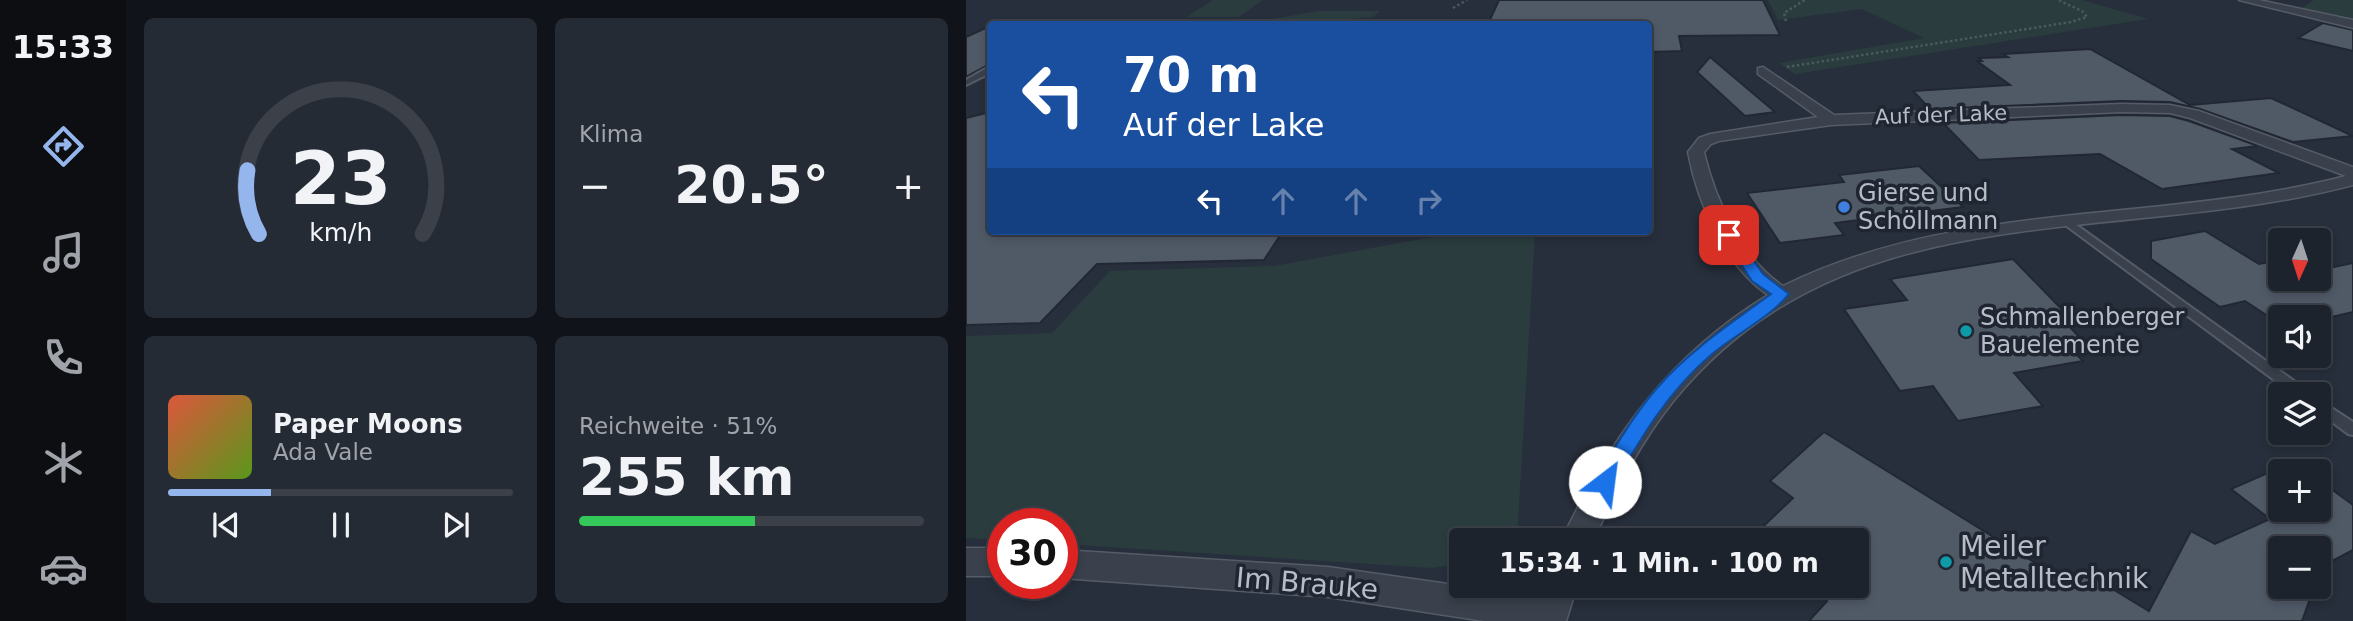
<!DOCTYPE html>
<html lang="de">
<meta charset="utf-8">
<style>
body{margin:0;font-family:"DejaVu Sans",sans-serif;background:#252b35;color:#f1f3f6;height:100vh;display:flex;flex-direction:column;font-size:26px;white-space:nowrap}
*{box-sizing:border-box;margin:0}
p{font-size:23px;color:#a0a4aa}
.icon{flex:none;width:38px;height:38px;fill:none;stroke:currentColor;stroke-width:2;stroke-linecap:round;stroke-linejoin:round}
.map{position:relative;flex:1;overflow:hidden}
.side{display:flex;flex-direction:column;gap:18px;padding:18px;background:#101319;width:840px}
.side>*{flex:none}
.hud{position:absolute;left:21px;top:21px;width:665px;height:214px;border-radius:7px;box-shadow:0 4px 10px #0003,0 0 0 2px #3b4049;background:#1a4fa0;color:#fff;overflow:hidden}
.needle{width:46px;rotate:183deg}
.fabs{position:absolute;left:1302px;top:228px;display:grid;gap:14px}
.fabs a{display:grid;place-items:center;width:63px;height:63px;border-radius:7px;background:#1d232d;box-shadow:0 4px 10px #0003,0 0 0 2px #3b4049;font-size:35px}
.speed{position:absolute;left:21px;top:508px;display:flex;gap:14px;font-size:35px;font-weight:700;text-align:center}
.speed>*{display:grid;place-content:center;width:91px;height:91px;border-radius:50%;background:#1d232d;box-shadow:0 4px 10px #0003,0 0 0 2px #3b4049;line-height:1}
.speed .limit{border:10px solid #d22;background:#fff;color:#111}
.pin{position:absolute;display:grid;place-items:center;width:60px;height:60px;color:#fff;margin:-30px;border-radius:14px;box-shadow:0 4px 10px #0006}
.me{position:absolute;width:77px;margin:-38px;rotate:30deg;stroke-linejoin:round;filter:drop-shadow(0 0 5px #0008)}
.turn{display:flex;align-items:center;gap:24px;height:147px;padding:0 21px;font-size:32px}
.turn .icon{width:91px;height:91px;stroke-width:2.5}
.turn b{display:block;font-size:49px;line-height:60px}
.lanes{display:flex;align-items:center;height:66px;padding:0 21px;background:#0003;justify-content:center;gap:35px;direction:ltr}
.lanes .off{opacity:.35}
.big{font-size:52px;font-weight:700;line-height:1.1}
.side .card{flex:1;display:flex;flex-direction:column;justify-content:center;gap:10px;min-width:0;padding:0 24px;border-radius:10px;background:#252b35}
.side .dial{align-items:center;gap:0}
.dial svg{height:182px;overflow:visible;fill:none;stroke:#3b4049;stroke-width:7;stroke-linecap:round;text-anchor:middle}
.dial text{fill:#f1f3f6;stroke:none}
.song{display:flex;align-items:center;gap:21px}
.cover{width:84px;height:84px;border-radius:10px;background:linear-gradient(135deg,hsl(10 70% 55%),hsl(90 70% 35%))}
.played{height:7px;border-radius:4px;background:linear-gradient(90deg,#95b6ed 30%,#3b4049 30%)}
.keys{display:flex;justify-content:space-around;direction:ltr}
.heat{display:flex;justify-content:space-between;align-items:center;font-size:38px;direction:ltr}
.charge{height:10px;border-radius:5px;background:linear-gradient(90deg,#34c759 51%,#3b4049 0)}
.side .tiles{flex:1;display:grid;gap:18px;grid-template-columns:repeat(2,1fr)}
.trip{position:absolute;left:483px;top:528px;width:420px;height:70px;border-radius:7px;background:#1d232d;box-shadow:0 4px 10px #0003,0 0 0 2px #3b4049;font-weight:700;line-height:70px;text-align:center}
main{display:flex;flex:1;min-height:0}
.menu{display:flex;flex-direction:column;width:126px;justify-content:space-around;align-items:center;background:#0c0e12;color:#a0a4aa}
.menu .icon{width:49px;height:49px}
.menu .on{color:#95b6ed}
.menu b{font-size:32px;color:#f1f3f6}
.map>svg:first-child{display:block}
</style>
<main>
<nav class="menu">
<b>15:33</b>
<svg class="icon on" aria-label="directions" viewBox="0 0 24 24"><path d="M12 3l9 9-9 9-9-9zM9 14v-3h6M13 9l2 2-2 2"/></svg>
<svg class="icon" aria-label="music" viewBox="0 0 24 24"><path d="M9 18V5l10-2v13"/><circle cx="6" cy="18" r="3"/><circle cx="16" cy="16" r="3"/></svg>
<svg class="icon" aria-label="phone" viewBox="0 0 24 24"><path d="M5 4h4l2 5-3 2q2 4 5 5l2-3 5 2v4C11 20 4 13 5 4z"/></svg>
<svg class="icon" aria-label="climate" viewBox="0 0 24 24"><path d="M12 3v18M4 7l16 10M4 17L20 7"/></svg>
<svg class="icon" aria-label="car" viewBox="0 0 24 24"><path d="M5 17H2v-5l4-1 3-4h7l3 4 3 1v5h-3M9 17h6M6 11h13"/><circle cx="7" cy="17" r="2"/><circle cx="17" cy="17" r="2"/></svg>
</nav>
<section class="side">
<div class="tiles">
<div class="card dial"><svg viewBox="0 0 100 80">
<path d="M14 69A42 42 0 1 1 86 69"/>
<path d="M14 69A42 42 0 0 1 9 41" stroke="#95b6ed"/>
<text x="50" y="56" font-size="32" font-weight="700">23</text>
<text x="50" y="72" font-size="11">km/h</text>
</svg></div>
<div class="card"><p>Klima</p>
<div class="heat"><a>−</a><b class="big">20.5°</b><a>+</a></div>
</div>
<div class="card">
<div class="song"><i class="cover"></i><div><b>Paper Moons</b><p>Ada Vale</p></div></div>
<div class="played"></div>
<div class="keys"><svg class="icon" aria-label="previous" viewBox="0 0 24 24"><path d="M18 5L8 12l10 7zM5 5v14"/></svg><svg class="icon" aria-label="pause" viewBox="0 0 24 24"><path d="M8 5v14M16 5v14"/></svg><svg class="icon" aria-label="next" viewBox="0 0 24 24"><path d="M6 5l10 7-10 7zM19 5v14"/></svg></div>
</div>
<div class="card"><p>Reichweite · 51%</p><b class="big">255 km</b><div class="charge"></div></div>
</div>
</section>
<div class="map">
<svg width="1387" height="621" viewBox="0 0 1387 621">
<rect width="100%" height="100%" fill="#272f3c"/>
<g fill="#2a3c3e">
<path d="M247 0H297L273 17H220Z"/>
<path d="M802 0H1116L1182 19 829 74 813 63 958 38 896 9 812 20Z"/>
<path d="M1348 0H1387V22L1334 9Z"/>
<path d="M353 11H414L407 17 331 24H293L299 20Z"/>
<path d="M499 231H569L551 541H495V563L466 568 96 544V523H37V540L0 538V336L86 333 144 271 308 266Z"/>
</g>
<g fill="#505a67" stroke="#212833" stroke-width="2">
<path d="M533 0H797L814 35 713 36 716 51 682 52V24H522Z"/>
<path d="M1357 23 1387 30V51L1332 38Z"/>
<path d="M24 26V64L0 77V37Z"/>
<path d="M1124 49 1224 105 1305 98 1387 136 1327 142 1234 109 1204 102 1155 101 964 109 947 91 1044 85 1011 61H1016L1013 58 1042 57 1037 54Z"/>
<path d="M744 57 809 112 779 116 731 72Z"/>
<path d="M24 112V231H317L298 260 131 264 74 323 0 325V118Z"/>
<path d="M1155 115 1204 116 1223 121 1292 146 1266 149 1313 173 1196 189 1134 154 1013 160 977 123Z"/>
<path d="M953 166 997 207 869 223 878 235 814 243 781 193 878 182 873 175Z"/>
<path d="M1239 231 1293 264 1314 260V278H1353V270L1387 263V312L1353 320V317H1314V324L1279 301 1254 307 1185 259V241Z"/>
<path d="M1047 259 1108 322 1100 323 1115 339 1097 341 1117 361 1048 373 1077 406 992 421 967 386 934 391 878 309 941 300 924 279Z"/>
<path d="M858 432 1110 588 1120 573 1183 611 1225 531 1249 544 1304 519 1265 489 1327 462 1340 471H1314V509H1353V480L1387 505V550L1353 568V548H1314V586H1327L1345 596 1336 621H843L861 601 842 586H891V541H782L827 498 804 481Z"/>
</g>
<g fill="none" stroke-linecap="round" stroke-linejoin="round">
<defs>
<g id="lane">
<path d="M21 68H24V73L0 85V80Z"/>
<path d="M1102 219 1342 391 1344 394H1327L1098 224 1097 222Z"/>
<path d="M1353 400 1387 422V435L1382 434 1353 412Z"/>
</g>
<g id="street">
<path d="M1273 0H1293L1387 20V28Z"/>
<path d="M797 67 868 115 1155 104 1204 105 1233 111 1387 167V185C1150 248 884 187 709 399 674 442 650 491 627 541H595C645 437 702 356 802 295 759 266 731 202 722 152L733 138 744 134 852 117 792 74V68ZM1155 112 1204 113 1224 118 1380 176C1194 224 994 199 817 286 776 259 749 199 738 152L745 144 753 141 865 125Z"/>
<rect x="0" y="548" width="37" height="28"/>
<path d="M96 550 362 567 574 597 577 586H611L600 621H518L362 597 96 578Z"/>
</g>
</defs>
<use href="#lane" stroke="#555c67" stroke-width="4"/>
<use href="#street" stroke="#555c67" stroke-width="3"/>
<g stroke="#49595c" stroke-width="2.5" stroke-dasharray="2.5 2.5" stroke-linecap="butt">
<path d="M487 8 501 0"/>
<path d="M820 21 818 13 839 0"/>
<path d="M821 67 1105 22 1121 17 1116 11 1092 0"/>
</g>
<use href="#lane" fill="#3a414c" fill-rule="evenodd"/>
<use href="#street" fill="#3a414c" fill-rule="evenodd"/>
</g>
<path fill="#1a73e8" stroke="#114b97" stroke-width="2" d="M763 231 768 232 797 274 823 294C803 318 770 334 746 354 702 391 674 439 646 488L639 491 631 488 628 482 631 477C650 446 668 414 692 387 724 350 766 323 805 294L786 281 756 235Z"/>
<circle fill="#3f7fe0" stroke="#1f2631" stroke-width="2.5" cx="878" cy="207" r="7"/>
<g fill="#0f9aa8" stroke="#1f2631" stroke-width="2.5">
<circle cx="1000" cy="331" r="7"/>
<circle cx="980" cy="562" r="7"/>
</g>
<g text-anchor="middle" stroke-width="7" stroke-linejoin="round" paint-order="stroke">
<g font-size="21" fill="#b6bdc7" stroke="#1f2631">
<text transform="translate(975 115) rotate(-2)" y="7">Auf der Lake</text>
</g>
<g font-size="24" fill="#b6bdc7" stroke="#1f2631" text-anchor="start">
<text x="892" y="201">Gierse und<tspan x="892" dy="28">Schöllmann</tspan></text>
<text x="1014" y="325">Schmallenberger<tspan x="1014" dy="28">Bauelemente</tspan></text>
</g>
<g font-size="28" fill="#b6bdc7" stroke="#1f2631" text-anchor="start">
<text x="994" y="556">Meiler<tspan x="994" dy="32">Metalltechnik</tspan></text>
</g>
<g font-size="28" fill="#b6bdc7" stroke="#1f2631">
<text transform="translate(341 583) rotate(5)" y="10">Im Brauke</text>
</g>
</g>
</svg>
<div class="fabs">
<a><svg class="needle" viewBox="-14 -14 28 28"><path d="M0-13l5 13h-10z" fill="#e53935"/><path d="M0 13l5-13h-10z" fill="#a0a4aa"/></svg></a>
<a><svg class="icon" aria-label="sound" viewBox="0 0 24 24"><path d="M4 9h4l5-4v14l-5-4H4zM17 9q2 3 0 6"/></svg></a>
<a><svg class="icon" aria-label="layers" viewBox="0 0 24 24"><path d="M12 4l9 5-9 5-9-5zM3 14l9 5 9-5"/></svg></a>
<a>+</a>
<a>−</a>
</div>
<div class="speed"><div class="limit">30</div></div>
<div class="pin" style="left:763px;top:235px;background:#d93025"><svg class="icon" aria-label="arrive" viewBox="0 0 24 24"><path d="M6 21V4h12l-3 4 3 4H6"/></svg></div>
<svg class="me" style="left:639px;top:482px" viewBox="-20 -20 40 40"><circle r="19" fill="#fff"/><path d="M0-13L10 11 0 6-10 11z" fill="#1a73e8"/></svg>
<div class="trip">15:34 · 1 Min. · 100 m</div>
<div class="hud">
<div class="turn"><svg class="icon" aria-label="left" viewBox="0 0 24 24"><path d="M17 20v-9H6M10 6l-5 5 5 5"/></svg><div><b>70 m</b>Auf der Lake</div></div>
<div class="lanes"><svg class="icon" aria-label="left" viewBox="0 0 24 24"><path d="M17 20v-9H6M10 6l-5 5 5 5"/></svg><svg class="icon off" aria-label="ahead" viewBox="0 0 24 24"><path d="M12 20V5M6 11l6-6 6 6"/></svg><svg class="icon off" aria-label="ahead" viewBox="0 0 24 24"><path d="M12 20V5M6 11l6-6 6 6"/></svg><svg class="icon off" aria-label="right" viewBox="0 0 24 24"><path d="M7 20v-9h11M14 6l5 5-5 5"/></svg></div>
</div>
</div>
</main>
